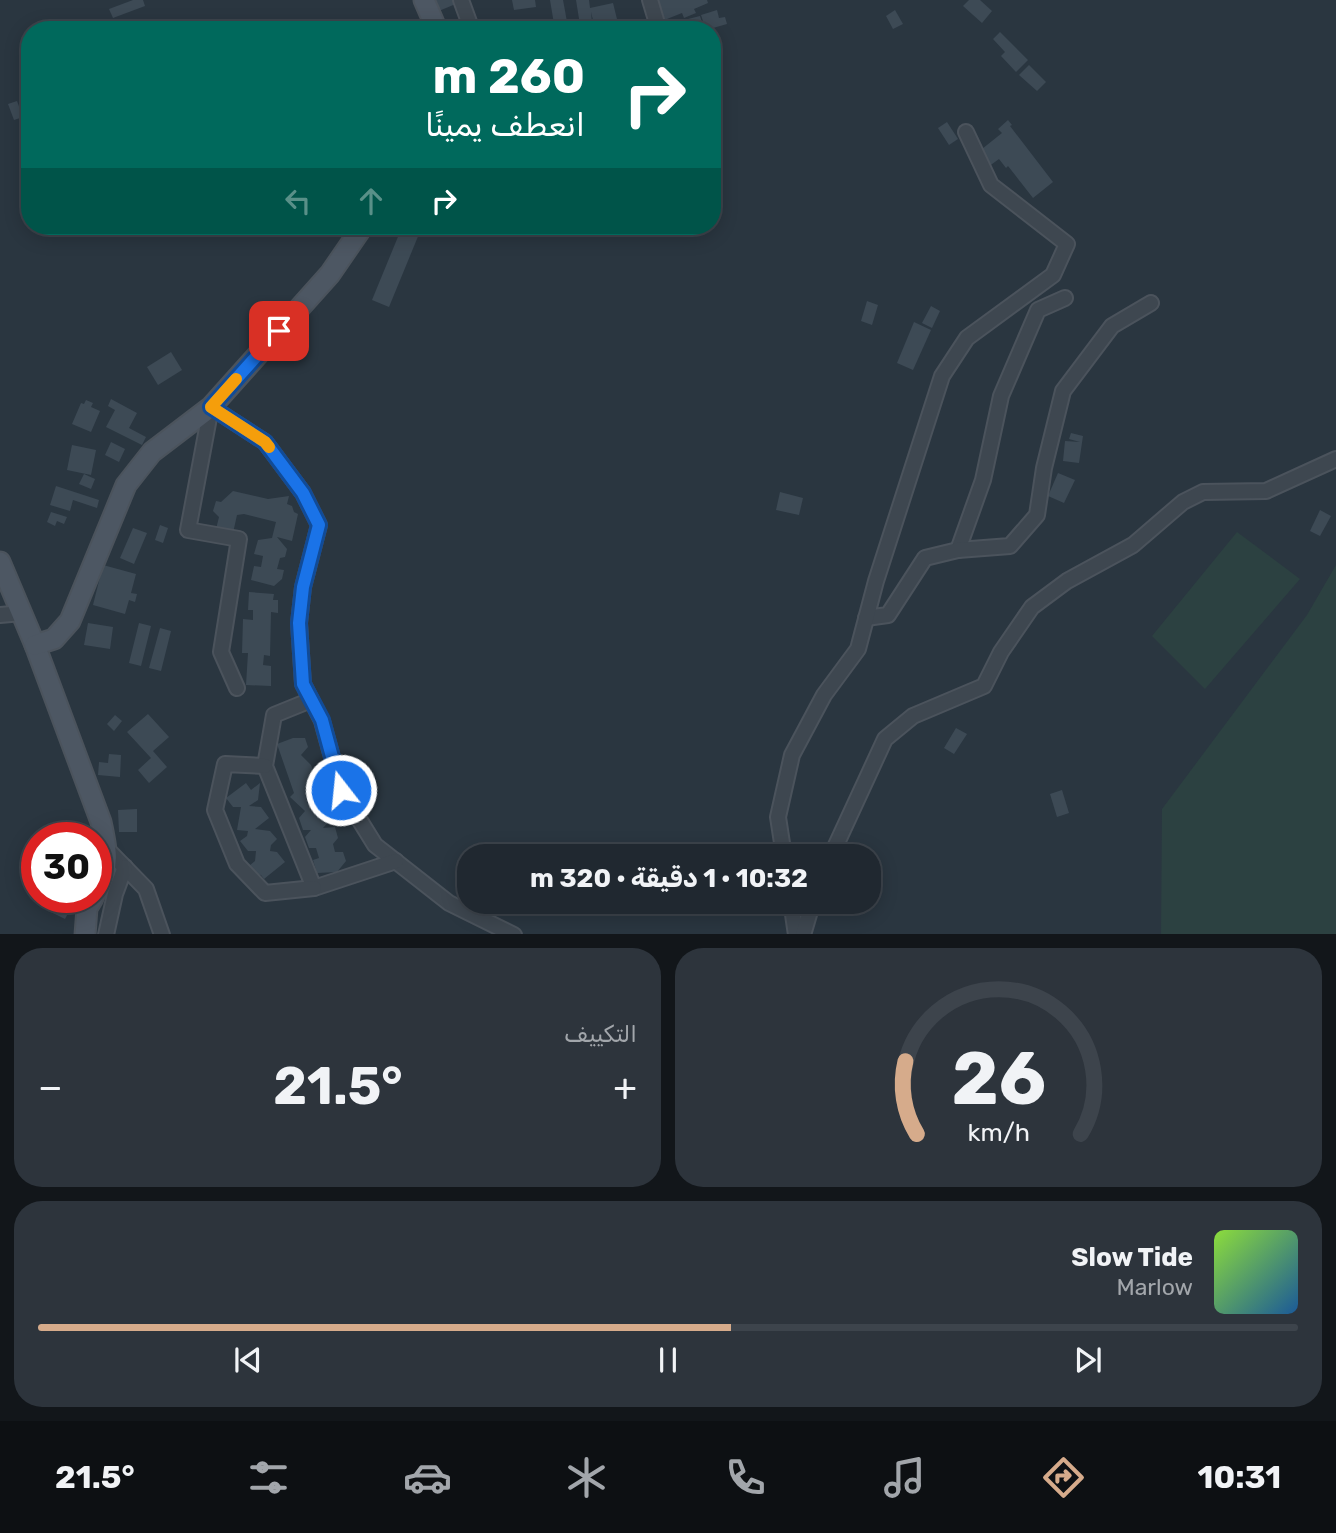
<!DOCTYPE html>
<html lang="ar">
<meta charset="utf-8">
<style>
body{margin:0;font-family:Rubik,"Noto Naskh Arabic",sans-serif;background:#2d343c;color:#f1f3f6;direction:rtl;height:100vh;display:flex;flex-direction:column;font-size:26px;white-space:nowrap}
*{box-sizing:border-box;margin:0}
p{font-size:23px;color:#a2a6ab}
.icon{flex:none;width:38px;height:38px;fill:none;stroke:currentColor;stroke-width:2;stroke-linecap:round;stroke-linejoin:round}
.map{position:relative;height:934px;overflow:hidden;direction:ltr}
.sheet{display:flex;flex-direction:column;gap:14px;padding:14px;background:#12161a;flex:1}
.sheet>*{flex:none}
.guide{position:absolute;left:21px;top:21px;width:700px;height:214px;border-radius:28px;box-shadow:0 4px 18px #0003,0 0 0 2px #3d444c;direction:rtl;background:#00695c;color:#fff;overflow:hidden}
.speed{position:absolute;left:21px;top:822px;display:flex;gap:14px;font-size:35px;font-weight:700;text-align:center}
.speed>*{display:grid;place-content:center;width:91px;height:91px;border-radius:50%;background:#202830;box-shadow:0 4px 18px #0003,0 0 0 2px #3d444c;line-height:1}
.speed .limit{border:10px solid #d22;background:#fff;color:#111}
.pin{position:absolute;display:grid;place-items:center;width:60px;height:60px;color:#fff;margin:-30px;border-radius:14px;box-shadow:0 4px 10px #0006}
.me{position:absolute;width:77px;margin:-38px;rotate:344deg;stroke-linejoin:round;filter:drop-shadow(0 0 5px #0008)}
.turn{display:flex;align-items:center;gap:24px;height:147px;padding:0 21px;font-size:32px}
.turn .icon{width:91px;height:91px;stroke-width:2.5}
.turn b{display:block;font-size:49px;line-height:60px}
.lanes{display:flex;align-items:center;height:66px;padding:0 21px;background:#0003;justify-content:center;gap:35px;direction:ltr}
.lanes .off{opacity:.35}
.big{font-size:52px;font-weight:700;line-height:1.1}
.sheet .card{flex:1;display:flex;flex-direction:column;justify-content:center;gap:10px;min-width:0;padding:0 24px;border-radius:28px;background:#2d343c}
.sheet .dial{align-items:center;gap:0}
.dial svg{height:182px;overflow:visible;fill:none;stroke:#3d444c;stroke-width:7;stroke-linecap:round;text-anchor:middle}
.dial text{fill:#f1f3f6;stroke:none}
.song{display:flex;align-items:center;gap:21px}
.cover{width:84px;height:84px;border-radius:10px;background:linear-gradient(135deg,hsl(90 70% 55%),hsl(210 70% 35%))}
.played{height:7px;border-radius:4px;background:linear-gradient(90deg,#d6ab8b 55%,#3d444c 55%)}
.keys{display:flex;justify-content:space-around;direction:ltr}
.heat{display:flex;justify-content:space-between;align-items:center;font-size:38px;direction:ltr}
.sheet .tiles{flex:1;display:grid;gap:14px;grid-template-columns:1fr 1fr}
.card:last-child{grid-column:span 2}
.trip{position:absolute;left:457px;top:844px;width:424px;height:70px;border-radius:28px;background:#202830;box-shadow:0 4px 18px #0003,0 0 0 2px #3d444c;font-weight:700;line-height:70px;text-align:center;direction:rtl}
.tab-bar{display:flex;height:112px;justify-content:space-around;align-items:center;background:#0d1013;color:#a2a6ab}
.tab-bar .icon{width:49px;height:49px}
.tab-bar .active{color:#d6ab8b}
.tab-bar b{font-size:32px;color:#f1f3f6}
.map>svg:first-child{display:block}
</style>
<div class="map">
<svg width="1336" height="935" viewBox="0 0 1336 935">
<rect width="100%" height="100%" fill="#2a3640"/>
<g fill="#2c4141">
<path d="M1237 532 1300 579 1205 689 1152 636Z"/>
<path d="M1336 565V934H1161L1162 809 1307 615Z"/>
</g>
<g fill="#3d4a55">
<path d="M133 0H143L145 6 113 18 109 9Z"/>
<path d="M429 0H456L458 3 434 13Z"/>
<path d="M512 0H535L536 7 514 10Z"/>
<path d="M550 0H563L568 27 555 30Z"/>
<path d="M576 0H589L590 8 613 3 617 19 594 24 591 12 592 23 580 25Z"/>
<path d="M653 0H707L708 3 694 9 696 13 684 18 682 13 662 21Z"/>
<path d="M969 0H980L992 11 982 23 963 6Z"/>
<path d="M717 10 719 18 725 17 727 24 706 30 701 15Z"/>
<path d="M895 10 903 24 893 29 886 16Z"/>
<path d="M700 16 704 29 691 30 688 19Z"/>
<path d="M1000 32 1028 60 1016 72 1001 56 1005 52 993 39Z"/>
<path d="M1029 65 1046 82 1037 91 1019 75Z"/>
<path d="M17 101 23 117 14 120 8 104Z"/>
<path d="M1008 120 1012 125 1010 126 1053 182 1033 198 1008 166 1006 168 999 159 988 167 977 153 1002 133 998 129Z"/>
<path d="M947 122 958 139 949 145 938 128Z"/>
<path d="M402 227 419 234 389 307 372 300Z"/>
<path d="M867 301 878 305 872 325 861 321Z"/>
<path d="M931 306 940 311 932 328 922 323Z"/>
<path d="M914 322 931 330 913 370 897 363Z"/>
<path d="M171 352 182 370 158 385 147 367Z"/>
<path d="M111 399 137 413 129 428 146 437 142 445 106 427 115 410 108 406Z"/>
<path d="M86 400 93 403 91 407 100 411 91 432 72 424 81 403 84 404Z"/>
<path d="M1071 433 1083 436 1079 463 1063 461 1065 441 1080 442 1069 439Z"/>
<path d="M111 442 125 449 119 462 105 455Z"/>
<path d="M72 445 96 450 91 475 67 470Z"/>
<path d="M1058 473 1075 480 1064 503 1048 496Z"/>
<path d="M84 474 95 479 91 489 79 484Z"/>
<path d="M56 486 99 500 97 508 73 500 70 511 50 505Z"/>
<path d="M233 491 268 499 289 496 287 504 292 506 294 512 298 514 292 541 277 537 287 549 285 557 280 558 277 569 284 570 282 579 274 586 251 580 254 566 261 567 263 556 254 554 258 540 272 538 276 522 244 514 237 515 233 533 216 529 219 517 213 511 216 501 221 502Z"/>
<path d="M780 492 803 498 799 515 776 510Z"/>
<path d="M1320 510 1331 516 1320 536 1310 531Z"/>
<path d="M51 512 67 517 64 524 57 521 55 526 47 522Z"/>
<path d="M160 525 168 528 163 543 155 540Z"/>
<path d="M133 528 147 533 134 564 120 558Z"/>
<path d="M103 565 136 574 131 593 137 594 135 602 129 600 125 614 93 605Z"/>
<path d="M249 592 274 594 273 600H278V613L271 612 270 656 264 655 263 665 271 666V686L246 685 248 653H242L243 619 253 620V610H248Z"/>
<path d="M88 623 113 627 110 649 84 645Z"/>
<path d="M139 623 151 626 141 666 129 663Z"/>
<path d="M160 628 171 631 161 671 149 668Z"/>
<path d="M148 714 169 737 153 751 167 767 149 783 138 770 151 758 127 732Z"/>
<path d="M115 715 122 721 114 731 107 724Z"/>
<path d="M956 728 967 734 954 754 944 748Z"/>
<path d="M293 738H305L308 747 301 755 311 765 322 795 317 801 320 808H328L332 818 323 828 335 827 338 838 333 844 335 852H343L346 861 337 872 317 873 313 860 319 858 316 848H309L305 837 311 830H303L299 818 305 811 290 797 294 793 277 744Z"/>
<path d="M109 754 121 755 120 777 98 775 99 762 108 763Z"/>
<path d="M246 783 251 790 260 783 258 800 249 806 261 807 269 818 255 829 270 831 277 839 271 845 270 851 277 852 285 862 264 879 261 875 256 874 249 866 255 861 256 851H248L240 841 247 836 248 831 237 830 241 807H233L226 798Z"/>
<path d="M1062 790 1069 813 1057 817 1050 794Z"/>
<path d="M137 809V832H119L118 810Z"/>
<path d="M58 898H76L65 919 51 912Z"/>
</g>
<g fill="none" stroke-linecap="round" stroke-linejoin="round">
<defs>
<g id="street">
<path d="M461 0 472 30"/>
<path d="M650 0 659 30"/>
<path d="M958 550 983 480 1001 396 1038 310 1065 298"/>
<path d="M0 615 22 613"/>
<path d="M866 618 888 615 925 558 958 550 1010 546 1037 515 1044 468 1063 391 1112 326 1151 303"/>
<path d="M237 688 221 652 239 539 188 530 211 407 265 442 303 493 319 525 303 587 299 623 303 684 322 721 341 790 375 845 449 903 514 935"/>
<path d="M311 700 274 715 265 766 314 888 396 861"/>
<path d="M265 766 225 764 215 810 237 864 265 893 314 888"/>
<path d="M107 849 146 889 162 935"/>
<path d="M784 856 778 817 792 755 824 695 858 649 876 581 942 376 967 338 1053 275 1067 244 991 185 966 132"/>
<path d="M831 856 885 739 913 716 984 686 1001 652 1032 607 1067 581 1133 545 1183 502 1203 492 1266 491 1336 459"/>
<path d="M791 901 796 935"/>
<path d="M106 935 115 894 125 867"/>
<path d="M803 935 813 901"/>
</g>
<g id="secondary">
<path d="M424 0 437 30"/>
<path d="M0 562 35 645 101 822C107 849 111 867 96 892"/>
<path d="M35 645 54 639 70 621 126 485 152 452 211 407 330 274 363 226"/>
<path d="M85 935 87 908 93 898"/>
</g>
</defs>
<use href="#street" stroke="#4b535c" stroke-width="18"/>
<use href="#secondary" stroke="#4b535c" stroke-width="23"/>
<use href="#street" stroke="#3e4750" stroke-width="14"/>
<use href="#secondary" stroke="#4d5763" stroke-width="19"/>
</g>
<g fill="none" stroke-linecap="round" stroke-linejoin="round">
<defs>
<path id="route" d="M279 331 211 407 265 442 303 493 319 525 303 587 299 623 303 684 322 720 341 790"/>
</defs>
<use href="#route" stroke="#114b97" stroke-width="18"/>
<use href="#route" stroke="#1a73e8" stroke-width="12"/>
<path stroke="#f59e0b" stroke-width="12" d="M236 379 211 407 265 442 269 447"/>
</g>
</svg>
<div class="speed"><div class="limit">30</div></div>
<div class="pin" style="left:279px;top:331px;background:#d93025"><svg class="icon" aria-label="arrive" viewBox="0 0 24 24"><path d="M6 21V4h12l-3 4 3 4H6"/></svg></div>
<svg class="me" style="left:341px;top:790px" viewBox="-20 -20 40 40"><circle r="17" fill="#1a73e8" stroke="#fff" stroke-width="3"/><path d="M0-11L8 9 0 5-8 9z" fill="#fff"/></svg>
<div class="trip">10:32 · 1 دقيقة · 320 m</div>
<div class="guide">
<div class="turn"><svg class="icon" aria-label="right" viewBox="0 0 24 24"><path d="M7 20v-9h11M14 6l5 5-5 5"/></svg><div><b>260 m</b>انعطف يمينًا</div></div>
<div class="lanes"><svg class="icon off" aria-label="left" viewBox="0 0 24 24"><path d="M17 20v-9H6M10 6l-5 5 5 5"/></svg><svg class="icon off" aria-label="ahead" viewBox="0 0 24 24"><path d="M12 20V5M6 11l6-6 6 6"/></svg><svg class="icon" aria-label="right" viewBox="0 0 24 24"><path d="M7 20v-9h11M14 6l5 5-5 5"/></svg></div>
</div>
</div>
<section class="sheet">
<div class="tiles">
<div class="card dial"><svg viewBox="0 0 100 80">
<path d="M14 69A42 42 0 1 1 86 69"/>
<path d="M14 69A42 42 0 0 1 9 37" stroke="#d6ab8b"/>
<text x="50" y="56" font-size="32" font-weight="700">26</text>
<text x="50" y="72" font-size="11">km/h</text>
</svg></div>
<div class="card"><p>التكييف</p>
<div class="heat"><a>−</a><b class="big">21.5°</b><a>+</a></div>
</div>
<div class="card">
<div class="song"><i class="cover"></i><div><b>Slow Tide</b><p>Marlow</p></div></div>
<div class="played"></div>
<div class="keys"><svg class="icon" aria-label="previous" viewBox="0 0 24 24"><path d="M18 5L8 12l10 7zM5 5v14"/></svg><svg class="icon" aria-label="pause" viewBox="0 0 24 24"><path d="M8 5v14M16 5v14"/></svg><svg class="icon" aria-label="next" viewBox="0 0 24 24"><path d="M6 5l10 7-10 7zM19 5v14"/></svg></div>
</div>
</div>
</section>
<nav class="tab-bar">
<b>10:31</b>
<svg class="icon active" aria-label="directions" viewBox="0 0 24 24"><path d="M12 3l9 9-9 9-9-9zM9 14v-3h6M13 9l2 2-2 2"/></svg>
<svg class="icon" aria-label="music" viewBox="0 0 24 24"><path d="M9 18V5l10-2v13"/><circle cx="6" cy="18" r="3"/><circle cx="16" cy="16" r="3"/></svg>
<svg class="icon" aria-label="phone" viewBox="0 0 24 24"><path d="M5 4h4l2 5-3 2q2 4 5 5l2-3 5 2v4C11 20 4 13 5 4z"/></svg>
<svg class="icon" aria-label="climate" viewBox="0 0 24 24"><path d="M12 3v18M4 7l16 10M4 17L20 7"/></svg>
<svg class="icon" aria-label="car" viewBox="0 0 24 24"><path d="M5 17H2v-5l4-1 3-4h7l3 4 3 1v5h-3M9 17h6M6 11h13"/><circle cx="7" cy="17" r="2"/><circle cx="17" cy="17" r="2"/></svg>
<svg class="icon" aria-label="filters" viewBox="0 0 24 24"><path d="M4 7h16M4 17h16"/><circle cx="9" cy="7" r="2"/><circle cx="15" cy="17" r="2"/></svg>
<b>21.5°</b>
</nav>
